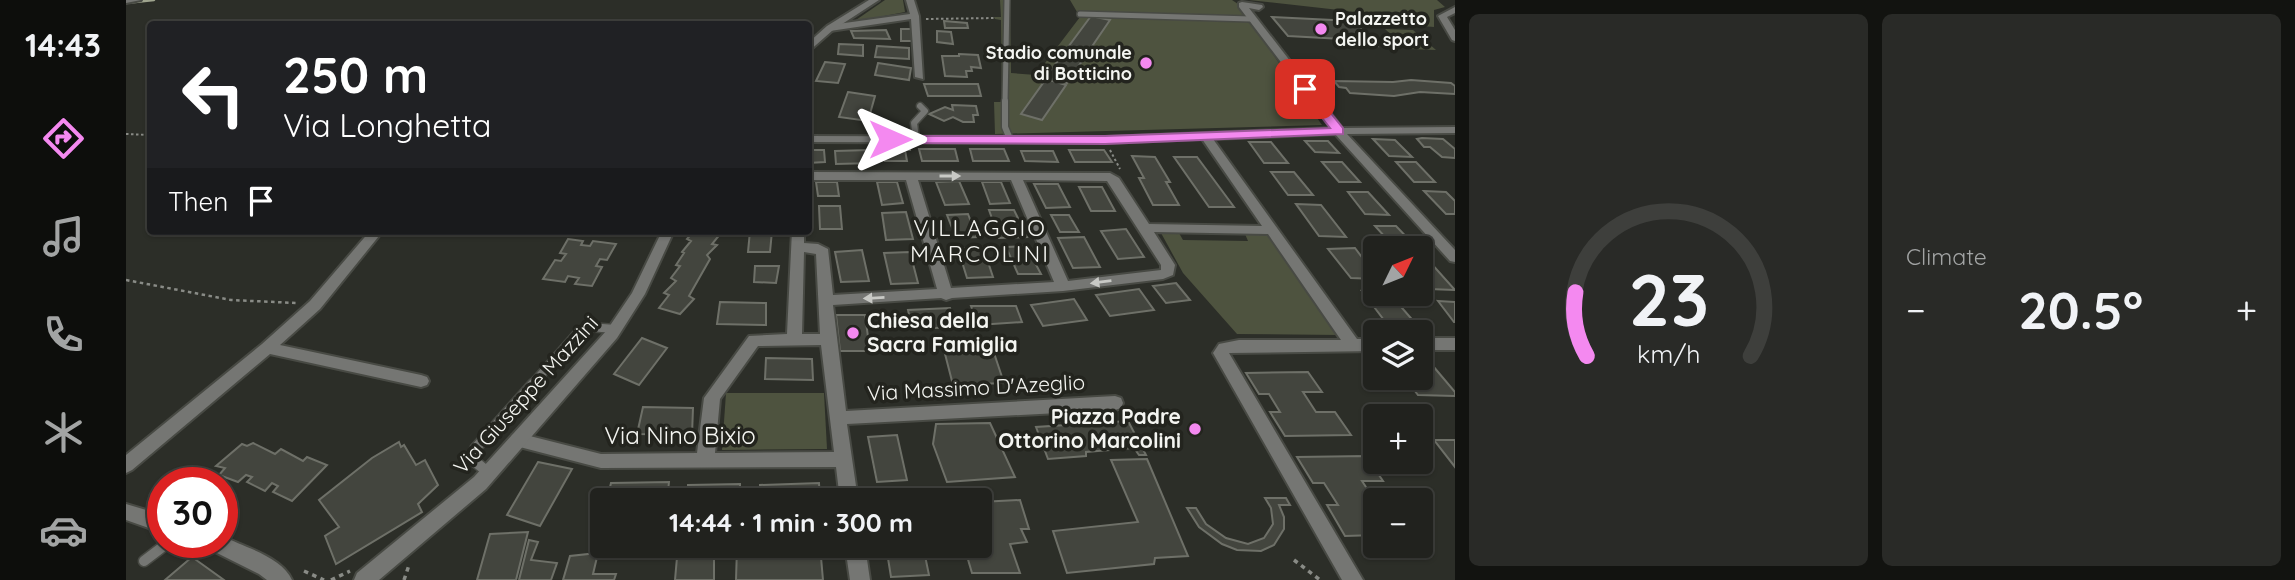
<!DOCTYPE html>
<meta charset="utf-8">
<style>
body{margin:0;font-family:Quicksand,sans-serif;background:#292a27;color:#f1f3f6;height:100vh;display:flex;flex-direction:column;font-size:26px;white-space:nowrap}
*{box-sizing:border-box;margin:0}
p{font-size:23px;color:#a2a4a4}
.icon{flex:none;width:38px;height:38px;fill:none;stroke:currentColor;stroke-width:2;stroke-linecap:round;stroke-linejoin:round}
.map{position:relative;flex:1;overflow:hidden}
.drawer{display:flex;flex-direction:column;gap:14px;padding:14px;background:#121310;width:840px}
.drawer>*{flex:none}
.top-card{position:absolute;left:21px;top:21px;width:665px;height:214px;border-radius:7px;box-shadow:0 2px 5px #0004,0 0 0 2px #3e3f3c;background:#202124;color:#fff;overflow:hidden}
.needle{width:46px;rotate:47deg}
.fabs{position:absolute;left:1237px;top:236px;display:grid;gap:14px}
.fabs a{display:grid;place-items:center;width:70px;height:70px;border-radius:7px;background:#21221e;box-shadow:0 2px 5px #0004,0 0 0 2px #3e3f3c;font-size:35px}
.speed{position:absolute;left:21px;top:467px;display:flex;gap:14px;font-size:35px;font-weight:700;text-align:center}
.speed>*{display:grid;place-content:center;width:91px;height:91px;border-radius:50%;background:#21221e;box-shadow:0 2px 5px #0004,0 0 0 2px #3e3f3c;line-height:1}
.speed .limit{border:10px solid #d22;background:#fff;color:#111}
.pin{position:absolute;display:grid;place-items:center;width:60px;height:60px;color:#fff;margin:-30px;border-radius:14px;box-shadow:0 4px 10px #0006}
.me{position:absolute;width:77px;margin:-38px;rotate:90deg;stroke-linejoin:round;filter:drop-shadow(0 0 5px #0008)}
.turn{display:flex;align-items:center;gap:24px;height:147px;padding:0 21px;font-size:32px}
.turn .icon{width:91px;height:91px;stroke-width:2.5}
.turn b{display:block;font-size:49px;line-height:60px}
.then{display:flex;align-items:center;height:66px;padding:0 21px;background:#0003;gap:14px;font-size:26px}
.big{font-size:52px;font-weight:800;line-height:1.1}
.drawer .widget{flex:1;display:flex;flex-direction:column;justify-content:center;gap:10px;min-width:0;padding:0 24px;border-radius:10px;background:#292a27}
.drawer .dial{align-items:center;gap:0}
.dial svg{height:182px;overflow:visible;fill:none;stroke:#3e3f3c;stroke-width:7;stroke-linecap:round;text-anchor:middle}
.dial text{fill:#f1f3f6;stroke:none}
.heat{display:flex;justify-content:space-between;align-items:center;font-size:38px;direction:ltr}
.drawer .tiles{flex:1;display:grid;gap:14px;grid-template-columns:repeat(2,1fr)}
.trip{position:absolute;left:464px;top:488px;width:402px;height:70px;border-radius:7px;background:#21221e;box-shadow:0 2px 5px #0004,0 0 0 2px #3e3f3c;font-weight:800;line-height:70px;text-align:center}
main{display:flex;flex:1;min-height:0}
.menu{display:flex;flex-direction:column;width:126px;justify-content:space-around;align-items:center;background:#0d0e0c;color:#a2a4a4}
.menu .icon{width:49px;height:49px}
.menu .current{color:#f489f0}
.menu b{font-size:32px;color:#f1f3f6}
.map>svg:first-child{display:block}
</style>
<main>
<nav class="menu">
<b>14:43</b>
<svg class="icon current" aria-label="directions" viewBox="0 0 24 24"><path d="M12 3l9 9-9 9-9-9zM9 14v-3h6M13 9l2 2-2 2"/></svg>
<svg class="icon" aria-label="music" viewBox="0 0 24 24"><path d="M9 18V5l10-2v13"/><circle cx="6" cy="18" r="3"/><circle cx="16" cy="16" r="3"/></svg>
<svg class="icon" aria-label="phone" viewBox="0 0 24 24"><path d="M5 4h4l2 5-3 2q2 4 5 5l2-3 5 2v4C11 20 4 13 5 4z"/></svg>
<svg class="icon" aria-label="climate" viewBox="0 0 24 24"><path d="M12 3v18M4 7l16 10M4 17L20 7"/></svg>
<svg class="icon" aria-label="car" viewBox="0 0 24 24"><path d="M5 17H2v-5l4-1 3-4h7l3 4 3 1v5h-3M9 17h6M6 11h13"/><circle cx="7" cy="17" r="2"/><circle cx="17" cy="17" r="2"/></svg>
</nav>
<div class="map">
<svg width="1329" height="580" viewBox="0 0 1329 580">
<rect width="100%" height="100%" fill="#2c2e28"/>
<g fill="#4e533f" fill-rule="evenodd">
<path d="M759 0H777L779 12 727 22Z"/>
<path d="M874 0H884L885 73 910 75 954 17 944 0H1106L1112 4 1196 125 869 134 868 102H876L875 20 869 19 868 17H875ZM965 16 941 82 921 77ZM920 80 939 85 916 120 896 114Z"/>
<path d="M1123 0H1311L1319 7 1308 10V27L1236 21 1222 11Z"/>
<path d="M1259 29 1287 30 1310 50 1281 49Z"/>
<path d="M1035 233H1053L1057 240 1122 241 1119 234 1146 236 1214 335 1111 334 1057 273Z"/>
<path d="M600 393H698L701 449 596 450Z"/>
</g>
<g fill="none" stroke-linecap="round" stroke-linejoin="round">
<path stroke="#9fa48e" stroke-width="2.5" d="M0 3 28 0"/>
</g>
<g fill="#43453e" stroke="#6e7068" stroke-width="2">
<path d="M965 16 984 20 941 83 920 77Z"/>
<path d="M1146 17 1227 21 1251 46 1240 45 1235 40 1162 36Z"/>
<path d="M818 21 841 23 842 28H819Z"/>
<path d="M775 29H788L789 41H775Z"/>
<path d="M760 30 764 39 728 38 725 31Z"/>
<path d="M811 31 825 32 827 44 811 42Z"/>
<path d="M713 44 737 45V56L712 54Z"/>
<path d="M751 46 783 48V59L749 57Z"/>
<path d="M833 54 852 55 855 68 845 67 846 71H840L841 77 819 76 816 56H833Z"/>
<path d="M699 62 719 64 712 83 690 81Z"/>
<path d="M752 63 785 68 783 80 749 75Z"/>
<path d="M920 79 940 85 916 120 895 114Z"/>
<path d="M1285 80 1325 83 1329 86V94L1294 92 1268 96 1224 93 1220 88 1213 87 1208 81 1267 82Z"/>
<path d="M798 84H852L855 96H802Z"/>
<path d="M722 92 749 96 742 121 713 117Z"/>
<path d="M826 105 850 106 852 115H847L848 122H837L827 117 818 121 803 114 819 107 827 110Z"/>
<path d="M1296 138 1317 139 1329 149V158L1316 157 1304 147H1298L1291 139Z"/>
<path d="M1247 139 1269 140 1286 157 1263 156Z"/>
<path d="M1179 141H1202L1213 153 1189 152Z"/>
<path d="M1123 142H1145L1162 163H1138Z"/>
<path d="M756 144H783L784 150H779L781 161H759Z"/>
<path d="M793 149H829L832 161H796Z"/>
<path d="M844 149H878L883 161H847Z"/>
<path d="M682 150H698L699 162 682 163Z"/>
<path d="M744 150 747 163 710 164 709 151Z"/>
<path d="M943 150H978L986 162H949Z"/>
<path d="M895 151H927L932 162 899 161Z"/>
<path d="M1006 156 1029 157 1044 182H1040L1053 205H1027L1013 178H1018Z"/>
<path d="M1048 157H1071L1108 207H1083Z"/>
<path d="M1196 162H1216L1234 182H1213Z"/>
<path d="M1270 162H1290L1309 182H1288Z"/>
<path d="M1145 172H1168L1187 195H1162Z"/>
<path d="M833 181 843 204 819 205 810 182Z"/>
<path d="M690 182H711L713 196H692Z"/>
<path d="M751 182H771L777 203 756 205Z"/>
<path d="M856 182H875L884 203 864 204Z"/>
<path d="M908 184H932L944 207 920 208Z"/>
<path d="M953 187H976L989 211H965Z"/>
<path d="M1298 191 1320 192 1329 201V214H1320Z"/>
<path d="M1222 192H1242L1263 215 1239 214Z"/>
<path d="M1170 204 1195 205 1220 237 1193 236Z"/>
<path d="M693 206H714L716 229H694Z"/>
<path d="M863 210H888L901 237 873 238Z"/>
<path d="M780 212 787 239 760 240 756 213Z"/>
<path d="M842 214 851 237 830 238 821 215Z"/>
<path d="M925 215H943L953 232H934Z"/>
<path d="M1249 226H1270L1291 248H1269Z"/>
<path d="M1000 229 1018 257 992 259 975 231Z"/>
<path d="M568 231 595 233 586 244 591 245 581 255 584 259 563 296 568 299 554 314 533 308 543 295 538 293 550 281 545 278 554 266 550 265 558 253 556 252 565 241 561 239Z"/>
<path d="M624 231H646L644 252H622Z"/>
<path d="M958 237 974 267 947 268 932 238Z"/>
<path d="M442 239 457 241 455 245 464 246 467 241 490 244 481 260 474 259 470 266 476 267 466 286 449 284 453 278 442 276 439 282 417 279 429 260 435 261 440 254 434 253Z"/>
<path d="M900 246 915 274H892L880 247Z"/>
<path d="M857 247 867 277 841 278 832 249Z"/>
<path d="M1229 248 1250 276V279L1225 278 1202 249Z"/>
<path d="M736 250 743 281 715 282 709 252Z"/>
<path d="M784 252 792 283 765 284 758 253Z"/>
<path d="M1295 262H1304L1329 290 1303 289 1295 280Z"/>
<path d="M629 266H653L650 283 628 282Z"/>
<path d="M1050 283 1064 300 1040 303 1027 286Z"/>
<path d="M1013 289 1028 310 984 316 970 295Z"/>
<path d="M1236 291 1264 294 1290 324H1261Z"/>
<path d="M948 299 961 320 917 326 905 305Z"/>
<path d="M1312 301 1329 302V322H1328Z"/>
<path d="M594 302 640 303V325L591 324Z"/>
<path d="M845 306H890L896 322 852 325Z"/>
<path d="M824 308 830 327 786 329 782 310Z"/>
<path d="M710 315H739L744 351H714Z"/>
<path d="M516 338 541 348 513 385 488 374Z"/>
<path d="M867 350 878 383 827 385 819 354Z"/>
<path d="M640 358 686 359 687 380 639 379Z"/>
<path d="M1307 366 1329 392V396L1292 395 1279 378H1295V367Z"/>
<path d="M1182 372 1196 392H1177L1190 412H1209L1225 435 1159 436 1144 412H1154L1143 394H1133L1120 373Z"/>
<path d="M517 407 567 408 566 435 511 434Z"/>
<path d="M1002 421 1020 455H1013L1008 448 960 452V456L922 459 910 427Z"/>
<path d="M864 423 889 477 821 482 807 444 810 424Z"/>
<path d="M771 435 781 480 751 482 742 437Z"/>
<path d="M1308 440H1329V467Z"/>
<path d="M273 442 275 447 278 445 290 465 299 460 312 485 292 504 296 512 210 564 199 536 213 527 193 500 246 458Z"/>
<path d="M127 443 149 454 155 449 177 461 181 457 201 465 166 501 147 492 152 486 146 483 139 491 121 482 126 477 120 475 112 482 93 475 99 468 90 466 116 444 121 446Z"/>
<path d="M1240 456 1257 481H1236L1250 502V535L1219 536 1201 505H1212L1198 483H1187L1171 457Z"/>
<path d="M1021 459 1062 556 1029 558 1028 564 941 573 927 531 1012 522 985 460Z"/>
<path d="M412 462 446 469 414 526 381 515Z"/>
<path d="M543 482 541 500H481L485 483Z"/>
<path d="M693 483 694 500H634V485Z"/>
<path d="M614 484V500H561L562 485Z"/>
<path d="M1139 498H1160L1164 505H1153L1158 517V529L1148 545 1135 551 1111 550 1096 544 1073 527 1061 508H1070L1080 524 1100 538 1122 544 1138 538 1147 524 1145 508Z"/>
<path d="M894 500 903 529H895L901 542 884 544 894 573H846L838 546H854V502Z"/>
<path d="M402 532 390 580H351L364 534Z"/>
<path d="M403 540 412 542 405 560 431 563 425 580H393Z"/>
<path d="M552 546H588V580H549Z"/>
<path d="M694 546 697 580H610L611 547Z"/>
<path d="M760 546H797L803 575 765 577Z"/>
<path d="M472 553 467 574H490L488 580H437L444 556Z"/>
<path d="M66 557 98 580H39Z"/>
</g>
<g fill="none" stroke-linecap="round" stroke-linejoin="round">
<defs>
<g id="service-far3">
<path d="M954 14 1125 19"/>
<path d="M879 103 881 0"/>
</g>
<g id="service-far2">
<path d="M879 101V127L884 139"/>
<path d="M790 139 788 123 799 111 794 106"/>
</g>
<path id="service-far1" d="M405 386 451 334 462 327 490 329"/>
<g id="service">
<path d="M363 473 347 460 349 449 407 384"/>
<path d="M18 561 43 542"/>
</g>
<g id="minor">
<path d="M0 0H15L0 3Z"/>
<path d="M780 0H788L793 16 797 79 789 77 785 19 704 31 700 28 704 25 784 14Z"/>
<path d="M1116 2 1136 5 1137 7 1133 10 1123 8 1216 128 1329 127V133L1221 134 1329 250V262L1324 261 1209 134 1087 139 1231 339H1250V351L1103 353 1237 580H1216L1087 353 1093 344 1113 340H1215L1142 234 1028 232 1049 265 1047 275 1037 279 937 291 826 298 820 300 815 298 707 305 720 411 989 396 995 398 997 403 995 408 989 410 721 424 732 500H714L710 467 475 468 386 445 384 440 386 435 392 433 475 454 571 453 578 398 623 336 661 334 666 231H678V243L692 244 702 249 707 295 811 289 780 180H682V172L984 173 993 178 1023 224 1136 226 1076 139 979 143 682 142V136L979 137 1205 128 1113 7V3ZM792 180H885L928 282 825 288ZM897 180 981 181 1035 265V270L942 281ZM678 252 690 254 694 334H676ZM695 345 708 452 589 453 594 399 632 346Z"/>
<path d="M1329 7V13L1321 17 1329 30V41L1326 40 1312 16Z"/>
<path d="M244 231H257L194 309 154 345 295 375 301 377 303 381 301 385 295 387 144 354 6 470 0 473V455L136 344 184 301Z"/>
<rect x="1295" y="338" width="34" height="12"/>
<path d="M0 504 37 515V533L0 520Z"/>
<path d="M96 536C118 547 156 557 166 580H141L133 574 81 548 79 542H96Z"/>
<path d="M719 546H739L744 580H724Z"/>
</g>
<g id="tertiary">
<path d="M743 0H753L707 30 682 52V43L701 26Z"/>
<path d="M536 231H548L519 294 491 338 360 489 253 580H228L231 573 348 477 481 330 506 293Z"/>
</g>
</defs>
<use href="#service-far3" stroke="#484a44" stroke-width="8"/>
<use href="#service-far2" stroke="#484a44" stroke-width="9"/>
<use href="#service-far1" stroke="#484a44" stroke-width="11"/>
<use href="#service" stroke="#484a44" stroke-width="13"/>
<use href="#minor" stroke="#484a44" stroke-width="4"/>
<use href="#tertiary" stroke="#484a44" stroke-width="4"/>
<g stroke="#898b86" stroke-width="2" stroke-dasharray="2.5 2.5" stroke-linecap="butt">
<path d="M800 19 870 18"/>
<path d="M0 134 24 135"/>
<path d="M984 150 994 169"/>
</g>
<path stroke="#898b86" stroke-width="2.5" stroke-dasharray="3.5 3.5" stroke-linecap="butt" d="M0 280 105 300 170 303"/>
<g stroke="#898b86" stroke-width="3.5" stroke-dasharray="4.5 4.5" stroke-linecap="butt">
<path d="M1168 560 1194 580"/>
<path d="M178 571 198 580"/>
<path d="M205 580 224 571"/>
<path d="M278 580 283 565"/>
</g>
<use href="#service-far3" stroke="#757673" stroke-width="5"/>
<use href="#service-far2" stroke="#757673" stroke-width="6"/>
<use href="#service-far1" stroke="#757673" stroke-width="8"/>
<use href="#service" stroke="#757673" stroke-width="10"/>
<use href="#minor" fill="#757673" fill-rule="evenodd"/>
<use href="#tertiary" fill="#757673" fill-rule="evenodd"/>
</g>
<defs><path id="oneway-solid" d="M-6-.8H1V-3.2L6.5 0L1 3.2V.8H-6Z" transform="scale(1.75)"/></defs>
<g fill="#c8c9c5">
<use href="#oneway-solid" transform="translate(824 176)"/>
<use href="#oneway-solid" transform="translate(975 282) rotate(173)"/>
<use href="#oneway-solid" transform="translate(748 298) rotate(177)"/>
</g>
<path fill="#f489f0" stroke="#9f599c" stroke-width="2" d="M1175 86H1183L1217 128V134L979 144 764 143 757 139 764 136H979L1204 128 1175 91Z"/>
<g fill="#f489f0" stroke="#23241e" stroke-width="2.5">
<circle cx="1195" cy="29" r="7"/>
<circle cx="1020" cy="63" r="7"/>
<circle cx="727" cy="333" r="7"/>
<circle cx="1069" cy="429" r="7"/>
</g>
<g text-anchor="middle" stroke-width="7" stroke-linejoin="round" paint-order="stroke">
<g font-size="18" font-weight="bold" fill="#f4f5f1" stroke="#23241e" text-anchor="start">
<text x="1209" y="25">Palazzetto<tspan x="1209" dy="21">dello sport</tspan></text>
<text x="1006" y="59" text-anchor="end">Stadio comunale<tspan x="1006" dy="21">di Botticino</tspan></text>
</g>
<g font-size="21" font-weight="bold" fill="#f4f5f1" stroke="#23241e" text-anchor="start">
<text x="741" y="328">Chiesa della<tspan x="741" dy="24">Sacra Famiglia</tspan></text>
<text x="1055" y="424" text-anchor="end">Piazza Padre<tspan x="1055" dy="24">Ottorino Marcolini</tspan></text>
</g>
<g font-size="21" fill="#f4f5f1" stroke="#23241e">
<text transform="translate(850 388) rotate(-3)" y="7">Via Massimo D'Azeglio</text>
<text transform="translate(400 395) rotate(-48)" y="7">Via Giuseppe Mazzini</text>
</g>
<g font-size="23" letter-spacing="2" fill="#f4f5f1" stroke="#23241e">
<text x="854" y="236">VILLAGGIO<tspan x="854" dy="26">MARCOLINI</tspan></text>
</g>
<g font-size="24" fill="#f4f5f1" stroke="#23241e">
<text x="554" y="444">Via Nino Bixio</text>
</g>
</g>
</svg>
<div class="fabs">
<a><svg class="needle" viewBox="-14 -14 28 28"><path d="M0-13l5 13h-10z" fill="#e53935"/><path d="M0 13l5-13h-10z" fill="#a2a4a4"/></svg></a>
<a><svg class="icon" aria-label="layers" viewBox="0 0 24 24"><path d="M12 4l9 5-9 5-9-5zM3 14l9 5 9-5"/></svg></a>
<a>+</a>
<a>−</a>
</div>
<div class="speed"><div class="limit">30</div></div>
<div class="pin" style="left:1179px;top:89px;background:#d93025"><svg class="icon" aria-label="arrive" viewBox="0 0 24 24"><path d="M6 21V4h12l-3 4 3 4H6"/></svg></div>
<svg class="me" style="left:764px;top:139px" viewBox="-20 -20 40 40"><path d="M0-17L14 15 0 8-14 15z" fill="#f489f0" stroke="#fff" stroke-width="4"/></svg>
<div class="trip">14:44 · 1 min · 300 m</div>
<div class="top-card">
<div class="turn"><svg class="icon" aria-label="left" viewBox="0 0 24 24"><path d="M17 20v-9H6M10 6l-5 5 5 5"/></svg><div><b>250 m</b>Via Longhetta</div></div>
<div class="then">Then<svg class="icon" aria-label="arrive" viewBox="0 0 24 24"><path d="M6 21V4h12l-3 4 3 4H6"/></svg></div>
</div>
</div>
<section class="drawer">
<div class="tiles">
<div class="widget dial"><svg viewBox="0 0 100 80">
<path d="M14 69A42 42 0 1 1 86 69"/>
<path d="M14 69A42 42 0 0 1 9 41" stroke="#f489f0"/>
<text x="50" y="56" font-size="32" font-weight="700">23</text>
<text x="50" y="72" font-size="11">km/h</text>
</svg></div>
<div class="widget"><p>Climate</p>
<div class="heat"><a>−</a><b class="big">20.5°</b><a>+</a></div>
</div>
</div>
</section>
</main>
